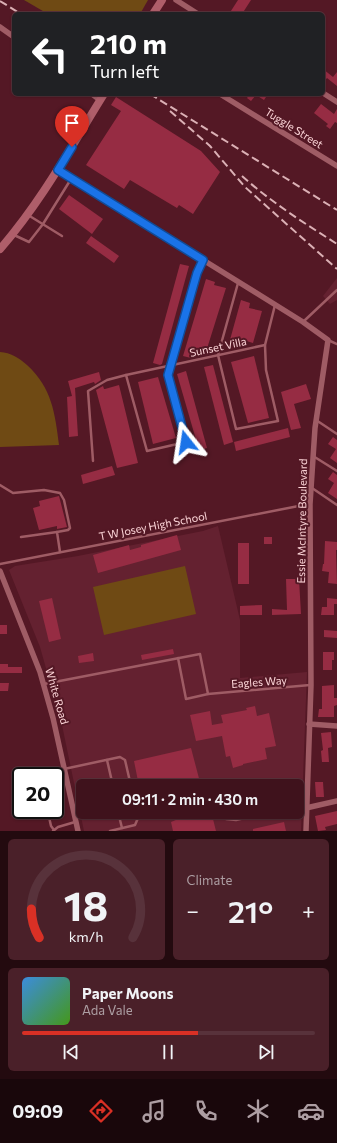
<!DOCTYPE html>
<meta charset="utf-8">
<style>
body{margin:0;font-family:Commissioner,sans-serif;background:#4a2029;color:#f1f3f6;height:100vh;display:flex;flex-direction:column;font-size:15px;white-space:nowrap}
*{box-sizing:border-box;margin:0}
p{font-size:13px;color:#ad9ea3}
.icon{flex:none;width:22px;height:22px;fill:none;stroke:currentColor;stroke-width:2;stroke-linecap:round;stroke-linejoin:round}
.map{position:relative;height:831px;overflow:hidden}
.drawer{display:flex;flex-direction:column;gap:8px;padding:8px;background:#230a0f;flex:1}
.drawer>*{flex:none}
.top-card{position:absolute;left:12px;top:12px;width:313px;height:84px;border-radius:6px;box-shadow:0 1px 3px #0004,0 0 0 1px #58323b;background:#202124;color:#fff;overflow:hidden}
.speed{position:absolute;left:12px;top:767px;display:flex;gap:8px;font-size:20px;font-weight:700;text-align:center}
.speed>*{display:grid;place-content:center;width:52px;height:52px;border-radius:50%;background:#3f121c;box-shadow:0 1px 3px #0004,0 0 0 1px #58323b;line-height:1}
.speed .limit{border:2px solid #111;border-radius:6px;background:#fff;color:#111}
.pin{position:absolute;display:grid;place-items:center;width:34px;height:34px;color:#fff;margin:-41px -17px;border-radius:50% 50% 50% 0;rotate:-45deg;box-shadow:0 0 4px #0007}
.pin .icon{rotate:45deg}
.me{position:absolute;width:44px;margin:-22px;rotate:345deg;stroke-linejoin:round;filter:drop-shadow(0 0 3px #0008)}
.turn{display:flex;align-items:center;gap:14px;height:84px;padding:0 12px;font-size:18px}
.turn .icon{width:52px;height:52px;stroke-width:2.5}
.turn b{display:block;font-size:28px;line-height:34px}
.big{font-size:30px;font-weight:600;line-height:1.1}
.drawer .card{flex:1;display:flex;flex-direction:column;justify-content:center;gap:6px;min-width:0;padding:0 14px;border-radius:6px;background:#4a2029}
.drawer .dial{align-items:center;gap:0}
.dial svg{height:104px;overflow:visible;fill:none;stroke:#58323b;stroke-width:7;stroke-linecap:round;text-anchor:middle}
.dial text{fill:#f1f3f6;stroke:none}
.song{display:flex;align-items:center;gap:12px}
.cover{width:48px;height:48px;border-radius:6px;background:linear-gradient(135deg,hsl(210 70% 55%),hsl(100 70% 35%))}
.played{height:4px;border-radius:2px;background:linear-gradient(90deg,#d93025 60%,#58323b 60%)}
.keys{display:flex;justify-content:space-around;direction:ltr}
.heat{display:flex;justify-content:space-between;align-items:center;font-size:22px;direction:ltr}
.drawer .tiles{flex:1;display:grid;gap:8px;grid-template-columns:1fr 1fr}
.card:last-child{grid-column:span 2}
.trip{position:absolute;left:76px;top:779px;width:228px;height:40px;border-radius:6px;background:#3f121c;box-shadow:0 1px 3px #0004,0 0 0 1px #58323b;font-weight:600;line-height:40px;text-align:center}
.tab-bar{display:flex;height:64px;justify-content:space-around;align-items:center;background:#19070b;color:#ad9ea3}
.tab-bar .icon{width:28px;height:28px}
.tab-bar .selected{color:#d93025}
.tab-bar b{font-size:18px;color:#f1f3f6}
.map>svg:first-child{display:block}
</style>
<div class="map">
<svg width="337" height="831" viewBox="0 0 337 831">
<rect width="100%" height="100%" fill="#541825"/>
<g fill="#642130" fill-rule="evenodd">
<path d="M337 278V300L330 304 323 296Z"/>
<path d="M218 526 240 620V678L307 672 301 831H84L62 725 40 647 9 570 15 566 78 556 203 531ZM83 786H297V812H83Z"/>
</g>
<g fill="#6f4a14">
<path d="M24 0H148L140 14H48Z"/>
<path d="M0 352C11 353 18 357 27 365 52 388 55 413 59 445L0 447Z"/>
<path d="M185 566 196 614 104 635 93 587Z"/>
</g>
<g fill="#962c43">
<path d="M238 0H251L242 14H229Z"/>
<path d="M323 69 333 77 337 72V86L327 78 323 83Z"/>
<path d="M250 94H268L264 100 256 95 251 101 247 98Z"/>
<path d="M116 97 201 151 220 172 193 214 179 205 177 208 130 180 124 189 86 165 121 111 111 105Z"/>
<path d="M321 104 334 114 337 109V123L335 122 330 129 326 126 328 124 314 113Z"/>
<path d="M69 195 103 219 92 234 59 209Z"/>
<path d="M91 236 119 256 114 263 86 243Z"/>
<path d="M180 264 189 266 162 364 160 365 153 363Z"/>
<path d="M206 279 215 282 214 285 226 288 205 355 201 356 194 353 191 358 183 356Z"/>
<path d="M241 300 250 303 249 308 262 311 253 343 240 339 238 348 234 349 228 347Z"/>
<path d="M254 356 269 418 248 423 231 362Z"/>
<path d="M213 365 233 442 224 445 204 367Z"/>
<path d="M186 371 207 448 199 450 177 374Z"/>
<path d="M99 372 101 380 95 384 94 382 75 388 78 436 69 437 67 397 72 396 68 381Z"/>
<path d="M158 377 176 438 153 444 138 382Z"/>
<path d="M306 384 311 399 294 404 301 428 291 430 281 392Z"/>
<path d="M119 385 138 463 117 468 96 390 103 386 104 389H105Z"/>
<path d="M288 428 290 437 236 451 234 442Z"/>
<path d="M333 437 337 440V463L330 458 336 449 328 444Z"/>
<path d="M112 466 115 475 83 484 81 475Z"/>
<path d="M333 472 337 475V499L328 493 334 483 328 479Z"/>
<path d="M59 496 67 527 57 529V526L39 530 33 508 40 506 39 501Z"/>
<path d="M177 535 181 550 98 573 93 555 129 545 130 550 141 547V545Z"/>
<rect x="264" y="537" width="8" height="7"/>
<path d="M325 541 337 542V550H336L337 584 328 583 329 572 322 571 323 564H324Z"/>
<rect x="238" y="543" width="11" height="41"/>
<path d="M286 579H299L301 614 272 615V609L287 610Z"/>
<path d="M52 598 61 639 49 642 39 601Z"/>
<path d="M327 598 337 599V604H334V615H321L322 607H327Z"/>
<path d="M262 605V615H240V606Z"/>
<rect x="0" y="625" width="7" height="9"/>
<path d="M324 630 337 631V638L324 637Z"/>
<path d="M173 649 174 654 142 660 141 655Z"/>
<path d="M323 652H334V660H332V670H323Z"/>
<path d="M93 653 94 661 79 663 78 656Z"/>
<path d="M0 664H8V667H22V673H0Z"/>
<path d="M0 683H9L8 691H0Z"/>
<path d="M334 685V698H337V705L334 706V717H318L319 709H322V686Z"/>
<path d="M255 706 257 716 269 713 276 746 265 748 267 759 243 764V765L233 768 230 756 226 757 222 736 196 741 190 715 210 711 212 725 223 723 221 715 247 710 246 708Z"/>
<path d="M331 732 332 747 328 748 329 762H322L321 751 323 750 321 733Z"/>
<path d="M191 748 201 786H144L143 780 138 781 134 761Z"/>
<path d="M315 782H323L324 797H316Z"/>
<path d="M337 811V824L325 827 326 830 318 831 315 816Z"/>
<path d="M187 812H208L213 819 216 831H173L171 822 188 815Z"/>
<path d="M284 822 286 831H253V829Z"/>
</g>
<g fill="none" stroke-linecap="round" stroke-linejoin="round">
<g stroke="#9f5c65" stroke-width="2.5">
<path d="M28 215 62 236"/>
<path d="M14 235 29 242 43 224 71 179"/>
<path d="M238 283 218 355 236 429 278 421 266 370 265 345"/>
<path d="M304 321 337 290"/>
<path d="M328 340 337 344"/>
<path d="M126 375 147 451 186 442 168 375 197 273 203 261"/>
<path d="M316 420 337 434"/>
<path d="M313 456 337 471"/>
<path d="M93 461 88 391 107 380 126 375 265 345 275 305"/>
<path d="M0 485 13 493 44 490 60 493 64 500 70 528 68 530 57 532 60 552"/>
<path d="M312 488 337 505"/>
<path d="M21 537 57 532"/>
<path d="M0 564 309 504"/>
<path d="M178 658 186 699 208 694 310 685"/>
<path d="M44 684 200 654 208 694"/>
<path d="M107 760 113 786"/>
<path d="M64 769 120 757 125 760 131 786"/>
<path d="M208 786 211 780C218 779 222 779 226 786"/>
<path d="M297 809 306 808"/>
<path d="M118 812 122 828"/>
<path d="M220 812 226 819 236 820 271 812"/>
<path d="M238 812 247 817"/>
<path d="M49 817 51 826 54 830"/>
<path d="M53 831 58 827 75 822"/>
<path d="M110 831 135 825 138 818 137 812"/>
</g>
<g stroke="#9f5c65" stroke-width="5.5">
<path d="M176 0 198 14"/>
<path d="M0 27 14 37"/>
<path d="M323 93 337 102"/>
<path d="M92 94 100 100"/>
<path d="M220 94 337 166"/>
<path d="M58 170 303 322 328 340 315 428 310 504 311 685 306 831"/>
<path d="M0 571 40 672 53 718 78 831"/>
<path d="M309 724 337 726"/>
<path d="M306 808 337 801"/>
</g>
<g stroke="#af5e6a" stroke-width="8">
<path d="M153 14 162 0"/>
<path d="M0 249C41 202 71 147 104 94"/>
</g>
<g stroke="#dbb0b5" stroke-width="2" stroke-dasharray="8 4" stroke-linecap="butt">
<path d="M0 1 21 14"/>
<path d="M150 94 337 210"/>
<path d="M170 111 210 146 245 187 337 269"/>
<path d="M242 176C271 202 304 223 337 244"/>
</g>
</g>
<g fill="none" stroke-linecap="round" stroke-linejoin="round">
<defs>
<path id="route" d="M72 147 58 170 203 260 197 273 168 375 186 442"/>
</defs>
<use href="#route" stroke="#114b97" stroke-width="10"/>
<use href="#route" stroke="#1a73e8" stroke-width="7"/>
</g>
<g text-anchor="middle" stroke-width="4" stroke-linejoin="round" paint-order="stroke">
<g font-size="11" fill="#fbd4d7" stroke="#541825">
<text transform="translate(294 128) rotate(32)" y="4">Tuggle Street</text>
<text transform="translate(218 347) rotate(-12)" y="4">Sunset Villa</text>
<text transform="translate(302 521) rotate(-89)" y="4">Essie McIntyre Boulevard</text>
<text transform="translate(153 526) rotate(-11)" y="4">T W Josey High School</text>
<text transform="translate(259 682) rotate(-4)" y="4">Eagles Way</text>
<text transform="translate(57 696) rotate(74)" y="4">White Road</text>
</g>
</g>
</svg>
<div class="speed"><div class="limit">20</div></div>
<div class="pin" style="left:72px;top:147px;background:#d93025"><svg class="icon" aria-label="arrive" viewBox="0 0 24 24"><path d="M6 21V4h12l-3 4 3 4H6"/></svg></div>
<svg class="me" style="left:186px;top:442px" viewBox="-20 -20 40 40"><path d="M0-17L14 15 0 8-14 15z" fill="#1a73e8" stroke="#fff" stroke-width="4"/></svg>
<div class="trip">09:11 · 2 min · 430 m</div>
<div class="top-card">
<div class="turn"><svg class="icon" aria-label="left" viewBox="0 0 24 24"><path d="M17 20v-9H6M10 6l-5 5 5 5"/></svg><div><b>210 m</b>Turn left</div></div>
</div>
</div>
<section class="drawer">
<div class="tiles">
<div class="card dial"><svg viewBox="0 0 100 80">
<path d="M14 69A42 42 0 1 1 86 69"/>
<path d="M14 69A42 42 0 0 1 8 47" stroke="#d93025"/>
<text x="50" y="56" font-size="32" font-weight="700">18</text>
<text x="50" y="72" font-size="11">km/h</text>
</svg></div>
<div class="card"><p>Climate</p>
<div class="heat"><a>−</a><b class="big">21°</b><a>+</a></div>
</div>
<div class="card">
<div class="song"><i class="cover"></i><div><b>Paper Moons</b><p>Ada Vale</p></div></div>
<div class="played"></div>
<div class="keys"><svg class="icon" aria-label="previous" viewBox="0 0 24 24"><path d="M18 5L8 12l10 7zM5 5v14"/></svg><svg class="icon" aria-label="pause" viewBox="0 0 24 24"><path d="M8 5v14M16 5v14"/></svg><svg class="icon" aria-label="next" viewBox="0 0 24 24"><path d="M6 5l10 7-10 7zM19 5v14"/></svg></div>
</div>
</div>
</section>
<nav class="tab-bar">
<b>09:09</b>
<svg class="icon selected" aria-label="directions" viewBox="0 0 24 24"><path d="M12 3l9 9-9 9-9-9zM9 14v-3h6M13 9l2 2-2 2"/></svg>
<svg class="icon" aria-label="music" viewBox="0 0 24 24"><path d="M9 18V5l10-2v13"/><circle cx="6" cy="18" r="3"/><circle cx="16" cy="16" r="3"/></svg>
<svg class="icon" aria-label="phone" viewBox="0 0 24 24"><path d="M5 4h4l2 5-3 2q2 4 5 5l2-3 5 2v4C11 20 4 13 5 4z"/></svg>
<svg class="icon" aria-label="climate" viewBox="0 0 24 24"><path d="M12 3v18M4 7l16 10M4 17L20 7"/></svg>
<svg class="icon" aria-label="car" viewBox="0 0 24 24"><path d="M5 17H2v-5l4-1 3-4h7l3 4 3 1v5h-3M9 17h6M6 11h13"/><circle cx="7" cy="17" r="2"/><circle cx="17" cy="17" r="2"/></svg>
</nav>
